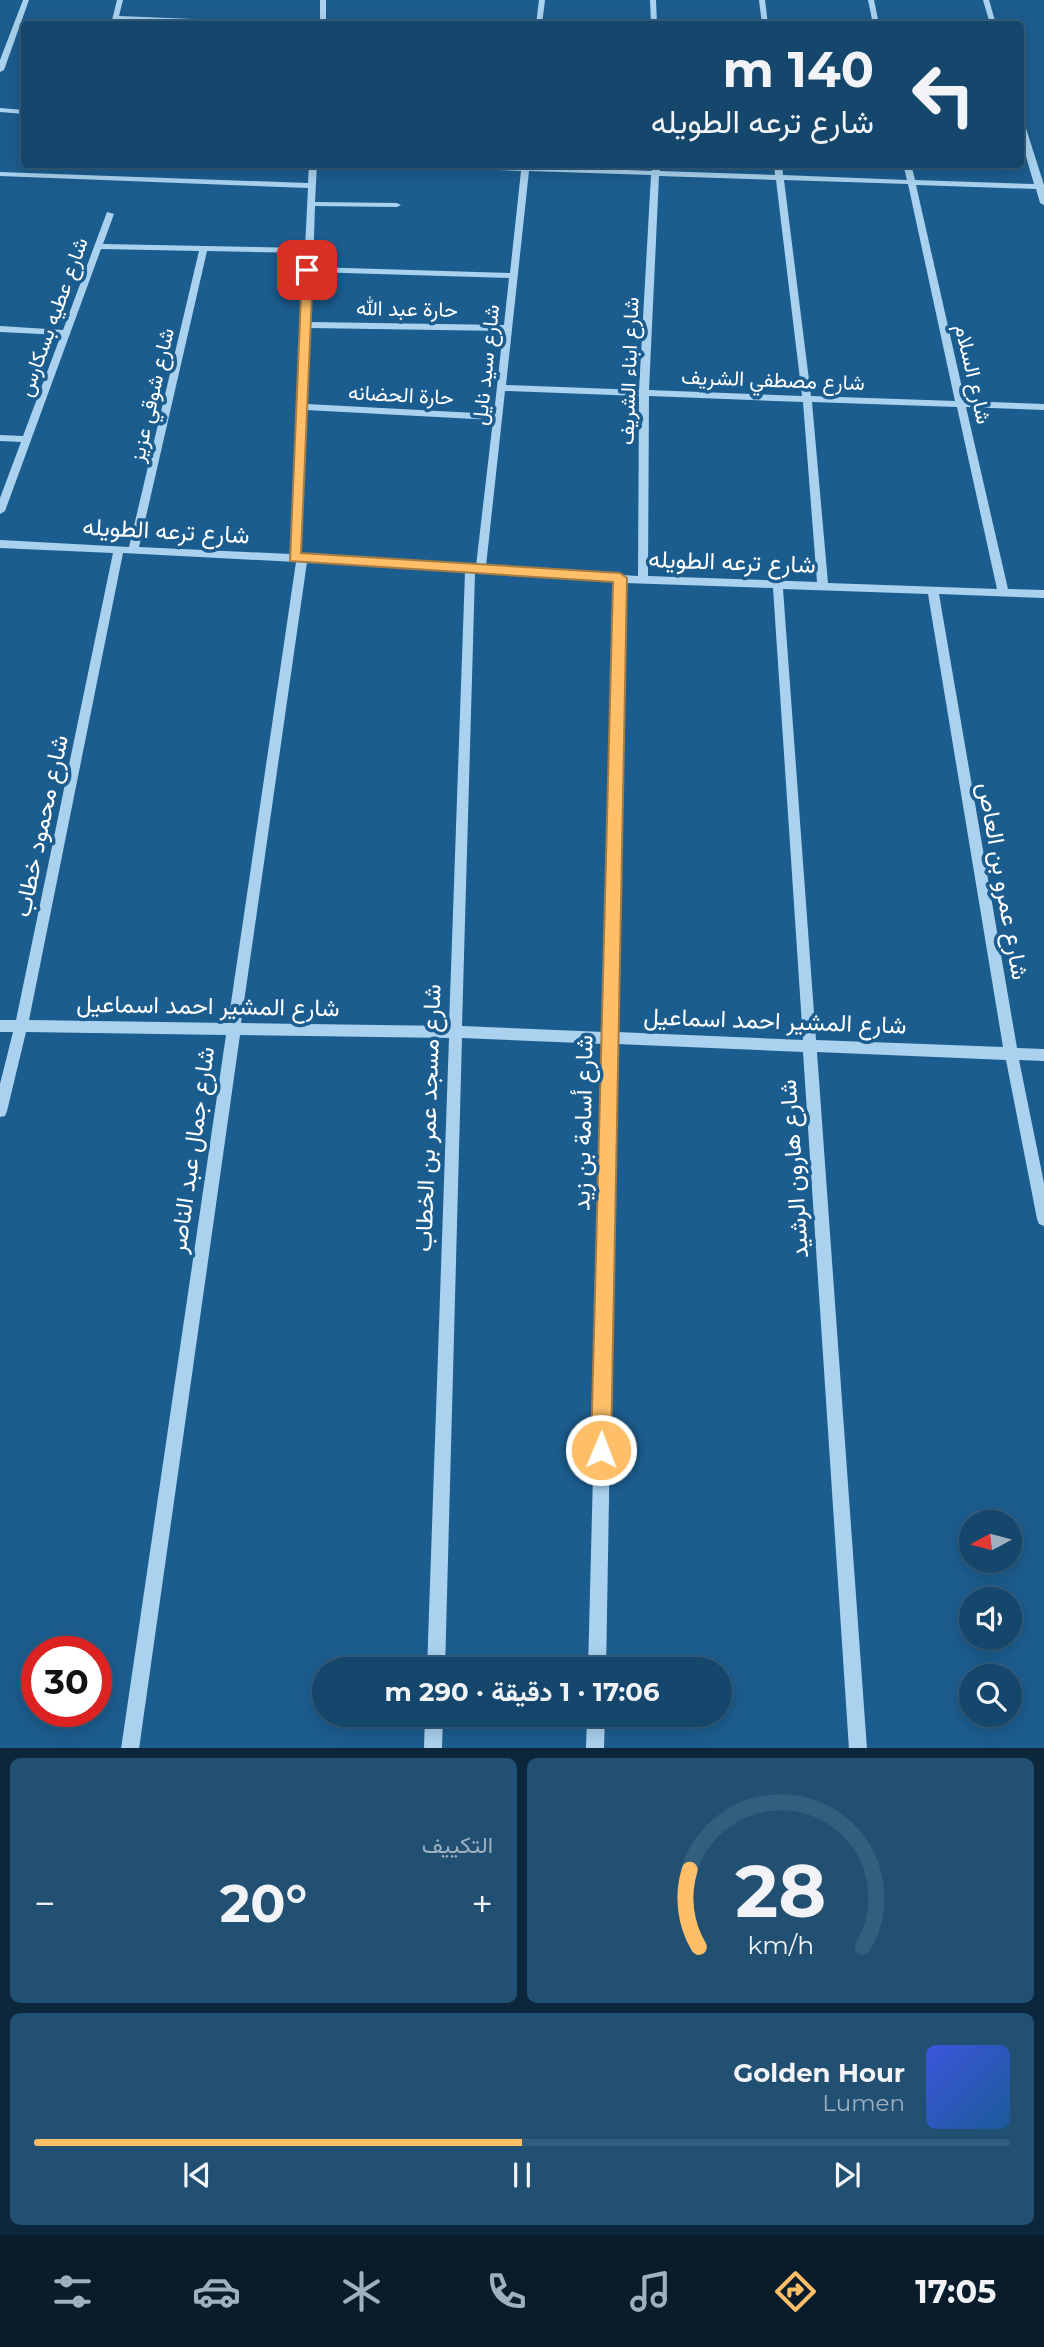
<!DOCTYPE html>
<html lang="ar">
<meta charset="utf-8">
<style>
body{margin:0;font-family:Montserrat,Vazirmatn,sans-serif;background:#225073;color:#f1f3f6;direction:rtl;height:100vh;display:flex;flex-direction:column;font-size:26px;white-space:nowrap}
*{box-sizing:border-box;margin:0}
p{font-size:23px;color:#9db1c1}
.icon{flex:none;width:38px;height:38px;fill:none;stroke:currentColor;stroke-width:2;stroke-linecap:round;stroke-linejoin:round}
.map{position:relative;height:1748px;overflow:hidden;direction:ltr}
.panel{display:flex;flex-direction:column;gap:10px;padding:10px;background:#0c263b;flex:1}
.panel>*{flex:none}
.hud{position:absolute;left:21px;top:21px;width:1003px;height:147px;border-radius:7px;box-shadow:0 4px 18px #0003,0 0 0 2px #345e7e;direction:rtl;background:#15466b;color:#f1f3f6;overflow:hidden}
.needle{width:46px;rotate:263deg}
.tools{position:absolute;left:959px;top:1510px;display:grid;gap:14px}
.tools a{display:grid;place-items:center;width:63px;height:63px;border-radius:50%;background:#15466b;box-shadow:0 4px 18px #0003,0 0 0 2px #345e7e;font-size:35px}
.speed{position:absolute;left:21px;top:1636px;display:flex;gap:14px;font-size:35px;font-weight:700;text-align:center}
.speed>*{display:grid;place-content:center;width:91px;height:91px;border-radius:50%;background:#15466b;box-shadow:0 4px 18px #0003,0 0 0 2px #345e7e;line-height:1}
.speed .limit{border:10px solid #d22;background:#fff;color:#111}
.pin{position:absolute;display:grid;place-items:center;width:60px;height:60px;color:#fff;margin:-30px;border-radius:14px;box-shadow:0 4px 10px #0006}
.me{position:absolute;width:77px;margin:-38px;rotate:1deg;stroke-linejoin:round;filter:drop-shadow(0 0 5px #0008)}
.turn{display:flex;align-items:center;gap:24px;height:147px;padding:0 35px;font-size:32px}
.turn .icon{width:91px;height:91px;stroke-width:2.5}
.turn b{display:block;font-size:49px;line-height:60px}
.big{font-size:52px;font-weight:700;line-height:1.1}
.panel .widget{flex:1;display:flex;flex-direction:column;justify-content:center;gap:10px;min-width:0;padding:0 24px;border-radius:10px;background:#225073}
.panel .dial{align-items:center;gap:0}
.dial svg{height:182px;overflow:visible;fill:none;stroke:#345e7e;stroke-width:7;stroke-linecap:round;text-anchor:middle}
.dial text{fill:#f1f3f6;stroke:none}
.song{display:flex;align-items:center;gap:21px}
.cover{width:84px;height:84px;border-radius:10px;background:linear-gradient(135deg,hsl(230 70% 55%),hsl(210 70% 35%))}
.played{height:7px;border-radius:4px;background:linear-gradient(90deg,#febf68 50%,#345e7e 50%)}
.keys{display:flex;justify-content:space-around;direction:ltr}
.heat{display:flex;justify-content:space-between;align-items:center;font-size:38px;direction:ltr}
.panel .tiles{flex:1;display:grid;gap:10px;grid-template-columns:1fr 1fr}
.widget:last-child{grid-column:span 2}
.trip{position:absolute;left:312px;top:1657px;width:420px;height:70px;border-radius:35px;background:#15466b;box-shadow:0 4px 18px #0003,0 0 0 2px #345e7e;font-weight:700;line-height:70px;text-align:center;direction:rtl}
.dock{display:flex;height:112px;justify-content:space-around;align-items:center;background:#081c2b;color:#9db1c1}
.dock .icon{width:49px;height:49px}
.dock .current{color:#febf68}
.dock b{font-size:32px;color:#f1f3f6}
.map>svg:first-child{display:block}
</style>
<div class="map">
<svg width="1044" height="1749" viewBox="0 0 1044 1749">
<rect width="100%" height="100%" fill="#1c5d8f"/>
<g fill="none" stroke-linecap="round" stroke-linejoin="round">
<g fill="#aad2ee" fill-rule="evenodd">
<path d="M23 0H29L4 70 0 72V60Z"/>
<path d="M117 0H123L119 16 271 22 274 24H230L118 20 117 24H111Z"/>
<rect x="320" y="0" width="6" height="24"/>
<path d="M539 0H545L542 24H536Z"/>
<path d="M650 0H656L657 24H651Z"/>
<path d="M759 0H765L768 24H762Z"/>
<path d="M868 0H874L879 24H873Z"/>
<path d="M983 0H989L996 24H990Z"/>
<path d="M0 108 24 110V114L0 112Z"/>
<path d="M1020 120 1024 122 1044 185V205L1040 203 1036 189 916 185 965 401 1044 404V410L966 407 1008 589 1044 590V598L939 594 1017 1048 1044 1049V1061L1019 1060 1044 1183V1226L1039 1224 1037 1219 1006 1060 817 1052 867 1749H849L803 1052 617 1044 606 1670H588L604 1044 462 1038 445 1670H427L449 1038 240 1035 139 1749H121L226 1035 26 1032 7 1111 5 1116 0 1117V1084L13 1032H0V1020H16L113 553 0 548V540L129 547 199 251 101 249 5 511 0 514V498L21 442 0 441V435L23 436 61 335 0 332V326L63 330 107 212 114 214 103 244 305 248 308 188 0 176V172L308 183 309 164H317L315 202 397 203 401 205 397 207 315 206 313 267 510 273 521 171 405 166 401 164H530V166L652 171V164H660V171L775 175 774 164H782L783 175 907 180 903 164H911L915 180 1034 184 1020 136ZM529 171 651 175 639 390 506 385ZM659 176 776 180 802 396 649 390ZM784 180 908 184 955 401 811 396ZM207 251 305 253 290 554 139 547ZM312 272 509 278 504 325 310 322ZM310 328 503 331 494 414 307 404ZM505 391 639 396 638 576 486 566ZM649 396 803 402 817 582 648 576ZM812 402 957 407 997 589 828 583ZM306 410 493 420 476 566 300 555ZM123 553 296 562 228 1023 29 1020ZM307 562 465 572 449 1026 241 1023ZM475 573 615 582 604 1032 462 1026ZM625 583 773 588 803 1040 617 1032ZM783 589 928 594 1003 1047 816 1040Z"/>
<path d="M425 1715H443L442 1749H424Z"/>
<path d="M587 1715H605L604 1749H586Z"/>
</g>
</g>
<path fill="#febf68" stroke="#a57c44" stroke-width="2" d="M307 266 313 270 301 553 620 573 627 578 611 1450 608 1457 601 1460 594 1457 591 1450 613 582 290 561 302 270Z"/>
<g text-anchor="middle" stroke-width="7" stroke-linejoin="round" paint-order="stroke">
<g font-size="21" fill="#fff" stroke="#1c5d8f">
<text transform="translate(407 309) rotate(1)" y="7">حارة عبد الله</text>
<text transform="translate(53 317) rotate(-70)" y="7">شارع عطيه بسكارس</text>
<text transform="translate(486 365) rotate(-84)" y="7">شارع سيد نايل</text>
<text transform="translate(629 371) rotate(-88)" y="7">شارع ابناء الشريف</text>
<text transform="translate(973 374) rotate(77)" y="7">شارع السلام</text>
<text transform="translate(773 380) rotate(2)" y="7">شارع مصطفي الشريف</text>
<text transform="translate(152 395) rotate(-77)" y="7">شارع شوقي عزيز</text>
<text transform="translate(401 395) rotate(3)" y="7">حارة الحضانه</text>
</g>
<g font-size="24" fill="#fff" stroke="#1c5d8f">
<text transform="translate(166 531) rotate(3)" y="8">شارع ترعه الطويله</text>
<text transform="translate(732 562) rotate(2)" y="8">شارع ترعه الطويله</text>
<text transform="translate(41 826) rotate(-78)" y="8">شارع محمود خطاب</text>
<text transform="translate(1003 881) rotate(80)" y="8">شارع عمرو بن العاص</text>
<text transform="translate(208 1006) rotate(1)" y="8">شارع المشير احمد اسماعيل</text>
<text transform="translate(775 1021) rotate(2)" y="8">شارع المشير احمد اسماعيل</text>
<text transform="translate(428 1118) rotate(-88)" y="8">شارع مسجد عمر بن الخطاب</text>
<text transform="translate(583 1123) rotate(-89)" y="8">شارع أسامة بن زيد</text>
<text transform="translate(192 1150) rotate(-82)" y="8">شارع جمال عبد الناصر</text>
<text transform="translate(794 1169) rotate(-94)" y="8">شارع هارون الرشيد</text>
</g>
</g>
</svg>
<div class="tools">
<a><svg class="needle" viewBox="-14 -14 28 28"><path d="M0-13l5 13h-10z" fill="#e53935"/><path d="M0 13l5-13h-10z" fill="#9db1c1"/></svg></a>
<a><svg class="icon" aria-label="sound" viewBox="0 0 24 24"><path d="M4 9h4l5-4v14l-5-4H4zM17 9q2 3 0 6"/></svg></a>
<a><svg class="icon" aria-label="search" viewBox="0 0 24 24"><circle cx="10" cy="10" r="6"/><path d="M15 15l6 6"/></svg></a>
</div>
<div class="speed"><div class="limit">30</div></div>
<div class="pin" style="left:307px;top:270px;background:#d93025"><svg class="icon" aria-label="arrive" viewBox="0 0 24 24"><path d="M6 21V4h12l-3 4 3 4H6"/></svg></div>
<svg class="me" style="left:601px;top:1450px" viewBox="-20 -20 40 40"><circle r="17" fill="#febf68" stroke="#fff" stroke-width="3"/><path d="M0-11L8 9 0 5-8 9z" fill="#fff"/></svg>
<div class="trip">17:06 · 1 دقيقة · 290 m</div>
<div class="hud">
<div class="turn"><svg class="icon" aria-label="left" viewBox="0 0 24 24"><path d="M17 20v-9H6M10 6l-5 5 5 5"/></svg><div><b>140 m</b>شارع ترعه الطويله</div></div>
</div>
</div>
<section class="panel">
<div class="tiles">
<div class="widget dial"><svg viewBox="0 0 100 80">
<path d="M14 69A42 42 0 1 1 86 69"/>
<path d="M14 69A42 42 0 0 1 10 35" stroke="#febf68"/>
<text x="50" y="56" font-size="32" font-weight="700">28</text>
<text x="50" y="72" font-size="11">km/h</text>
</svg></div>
<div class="widget"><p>التكييف</p>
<div class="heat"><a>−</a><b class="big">20°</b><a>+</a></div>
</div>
<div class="widget">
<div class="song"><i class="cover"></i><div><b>Golden Hour</b><p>Lumen</p></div></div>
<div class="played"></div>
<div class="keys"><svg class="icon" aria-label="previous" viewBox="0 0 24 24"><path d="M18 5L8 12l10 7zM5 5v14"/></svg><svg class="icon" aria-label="pause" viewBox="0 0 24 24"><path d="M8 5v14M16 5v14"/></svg><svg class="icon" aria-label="next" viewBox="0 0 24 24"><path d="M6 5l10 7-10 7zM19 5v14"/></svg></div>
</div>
</div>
</section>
<nav class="dock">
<b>17:05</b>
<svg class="icon current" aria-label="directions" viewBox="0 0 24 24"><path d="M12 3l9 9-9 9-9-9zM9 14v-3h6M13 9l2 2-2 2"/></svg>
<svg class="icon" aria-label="music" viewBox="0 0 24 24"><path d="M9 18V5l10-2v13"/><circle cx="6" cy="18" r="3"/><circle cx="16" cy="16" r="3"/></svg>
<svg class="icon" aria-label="phone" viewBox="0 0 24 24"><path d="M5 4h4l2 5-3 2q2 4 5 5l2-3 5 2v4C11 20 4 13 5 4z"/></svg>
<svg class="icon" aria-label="climate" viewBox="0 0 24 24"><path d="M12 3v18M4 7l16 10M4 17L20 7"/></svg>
<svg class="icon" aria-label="car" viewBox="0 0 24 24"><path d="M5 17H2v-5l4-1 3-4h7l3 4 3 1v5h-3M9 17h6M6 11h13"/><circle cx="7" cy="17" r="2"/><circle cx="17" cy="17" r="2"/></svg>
<svg class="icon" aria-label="filters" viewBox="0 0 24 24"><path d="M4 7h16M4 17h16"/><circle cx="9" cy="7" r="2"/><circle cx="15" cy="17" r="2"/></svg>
</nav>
